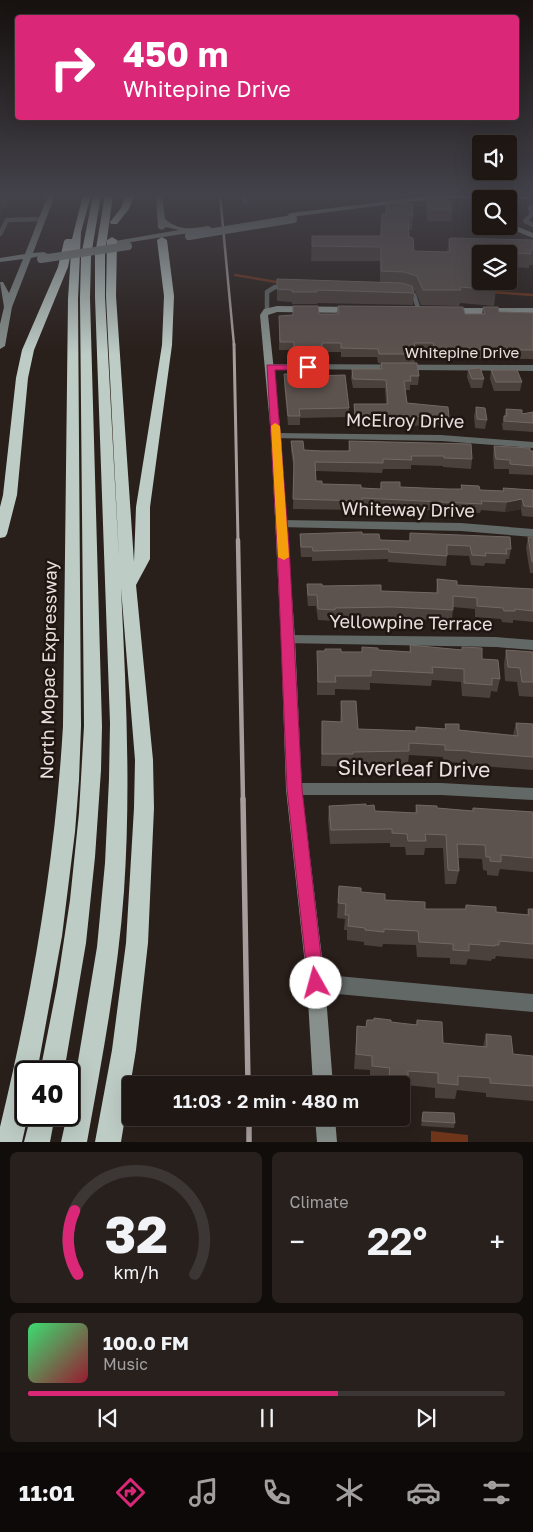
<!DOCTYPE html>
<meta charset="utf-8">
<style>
body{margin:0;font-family:"Golos Text",sans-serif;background:#27201d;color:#f1f3f6;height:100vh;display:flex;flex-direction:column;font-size:19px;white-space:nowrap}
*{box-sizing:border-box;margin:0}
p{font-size:16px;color:#a19fa0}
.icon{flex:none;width:28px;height:28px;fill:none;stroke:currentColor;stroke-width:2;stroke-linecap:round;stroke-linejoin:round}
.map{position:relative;height:1142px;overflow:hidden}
.sheet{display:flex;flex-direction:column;gap:10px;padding:10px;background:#110d0b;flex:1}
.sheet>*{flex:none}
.hud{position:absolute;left:15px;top:15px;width:504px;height:105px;border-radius:5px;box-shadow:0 5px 20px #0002,0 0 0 1px #3c3634;background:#db2777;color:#fff;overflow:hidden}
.controls{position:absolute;left:472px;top:135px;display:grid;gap:10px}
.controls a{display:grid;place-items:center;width:45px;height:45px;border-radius:5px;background:#1f1714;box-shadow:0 5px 20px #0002,0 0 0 1px #3c3634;font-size:25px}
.speed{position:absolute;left:15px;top:1061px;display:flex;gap:10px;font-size:25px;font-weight:700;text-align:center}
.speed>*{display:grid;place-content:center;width:65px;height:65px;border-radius:50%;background:#1f1714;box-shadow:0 5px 20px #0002,0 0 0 1px #3c3634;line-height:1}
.speed .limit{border:2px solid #111;border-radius:8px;background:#fff;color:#111}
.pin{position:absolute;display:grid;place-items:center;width:42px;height:42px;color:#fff;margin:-21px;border-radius:10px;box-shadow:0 2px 8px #0006}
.me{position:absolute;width:55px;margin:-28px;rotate:353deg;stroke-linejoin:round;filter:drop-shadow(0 0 4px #0008)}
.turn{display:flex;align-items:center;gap:18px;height:105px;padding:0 25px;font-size:22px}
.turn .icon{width:65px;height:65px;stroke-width:2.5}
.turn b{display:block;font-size:35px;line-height:42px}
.big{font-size:38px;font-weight:600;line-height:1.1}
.sheet .widget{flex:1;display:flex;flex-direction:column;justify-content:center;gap:8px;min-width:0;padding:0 18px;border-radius:8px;background:#27201d}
.sheet .dial{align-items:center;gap:0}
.dial svg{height:130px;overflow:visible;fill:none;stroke:#3c3634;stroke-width:7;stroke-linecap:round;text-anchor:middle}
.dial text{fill:#f1f3f6;stroke:none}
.song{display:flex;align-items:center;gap:15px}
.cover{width:60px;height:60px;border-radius:8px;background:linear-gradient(135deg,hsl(140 70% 55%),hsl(350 70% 35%))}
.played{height:5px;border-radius:2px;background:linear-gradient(90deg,#db2777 65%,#3c3634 65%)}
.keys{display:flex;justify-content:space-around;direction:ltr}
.heat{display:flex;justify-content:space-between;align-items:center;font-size:28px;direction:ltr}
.sheet .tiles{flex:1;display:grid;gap:10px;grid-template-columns:1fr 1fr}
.widget:last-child{grid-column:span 2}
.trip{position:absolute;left:122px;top:1076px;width:288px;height:50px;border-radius:5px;background:#1f1714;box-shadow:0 5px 20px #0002,0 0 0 1px #3c3634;font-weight:600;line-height:50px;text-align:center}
.dock{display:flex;height:80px;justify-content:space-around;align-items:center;background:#0c0908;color:#a19fa0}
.dock .icon{width:35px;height:35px}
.dock .current{color:#db2777}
.dock b{font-size:22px;color:#f1f3f6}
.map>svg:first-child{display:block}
</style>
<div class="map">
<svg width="533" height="1142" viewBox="0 0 533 1142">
<rect width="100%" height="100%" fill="#291f1b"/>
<path fill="#6e351b" d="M431 1131 468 1135V1142H431Z"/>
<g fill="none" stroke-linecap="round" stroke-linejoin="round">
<g stroke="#6e351b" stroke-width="2.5">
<path d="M235 275 282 283"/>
<path d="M491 292 533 295"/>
</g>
<g stroke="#626866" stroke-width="4.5">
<path d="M533 206 530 208 532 214 525 221 533 225"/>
<path d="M0 234 7 220 42 219"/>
<path d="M406 292 414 295 419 311"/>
<path d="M267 311V292L275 287H286"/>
</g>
<g fill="#626866" fill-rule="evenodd">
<path d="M242 195H248L247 203H243Z"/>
<path d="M270 364 533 365V371L267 369V365Z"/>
<path d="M276 433 441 435 533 442V448L441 441 272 438 271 436Z"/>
<path d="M282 520 461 523 533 529V537L461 531 278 527 276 524Z"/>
<path d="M288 635 496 637 533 640V650L496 647 283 643 281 640 283 637Z"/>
<path d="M294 783H441L533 788V800L441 795H294L288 793 286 789 288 785Z"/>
<path d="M316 974 533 994V1012L316 992 309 989 307 983 309 977Z"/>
</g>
<g fill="#87908c" fill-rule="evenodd">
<path d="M48 195H55L33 253 44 252 48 254 31 258 12 307 5 346 0 349V324L4 307 0 282H3L9 293 23 259 0 262V258L25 254Z"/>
<path d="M156 195H162L165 219C179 231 191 229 208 226L212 228 208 230 112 245 111 243 115 241 179 230 166 227 162 230 158 228Z"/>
<path d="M437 195H533V199L456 198 414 201 291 217 287 215 291 213Z"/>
<path d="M509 223 533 233V238L506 227 509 226Z"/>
<path d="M277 306 355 307 359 310 355 313 277 312 268 315 281 436 295 640 302 789 325 983 333 1085H313L307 983 286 789 281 640 271 436 260 315 264 309Z"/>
<path d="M533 308V314H447L443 311 447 308Z"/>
<path d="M315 1118H335L337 1142H317Z"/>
</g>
<g fill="#beccc6" fill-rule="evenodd">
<path d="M83 195H91L81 232 78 299 81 726 79 780 75 832 62 936 37 1072H26L28 1115 22 1142H0V1127C32 994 55 862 63 726L68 299 71 252 68 267 34 350 28 378 17 495 7 534 5 537 0 538V507L3 495 16 378 22 350 58 267 64 241 66 239H72Z"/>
<path d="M93 195H101L91 256 90 298 102 726 101 770 95 857 86 943 64 1072H40L57 986 70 900 79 813 84 726 80 298 81 256Z"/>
<path d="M105 195H113L105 254V297L119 559 106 296 107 240 112 237 117 240 116 296 134 562 136 507 162 345 164 296 157 240 162 237 167 240 174 296 172 345 150 507V559L136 585 153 760 154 808 148 943 136 1050 121 1142H95L112 1050 126 943 134 808 135 760 121 588C126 689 131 790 124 891 118 976 102 1059 87 1142H61L67 1115H69L97 947 105 863 109 779 110 723 95 297V254Z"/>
<path d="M126 195H134L129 209 117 224H111L110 222 121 208Z"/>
<path d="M31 1115H55L50 1142H24Z"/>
</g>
<path stroke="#a69e9c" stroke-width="2.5" d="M220 195 234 345"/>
<path stroke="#a69e9c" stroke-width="3" d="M234 344 238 541"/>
<path stroke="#a69e9c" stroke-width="4.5" d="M238 540 243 801"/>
<g stroke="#a69e9c" stroke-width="5.5">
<path d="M243 799 248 1085"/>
<path d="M249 1118V1142"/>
</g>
<g stroke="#87908c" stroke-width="8">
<path d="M189 236 293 219"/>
<path d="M41 259 128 246"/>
</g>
</g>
<g fill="#4b413c">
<path d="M0 195H17L16 199 7 208H3L0 220Z"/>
<path d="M427 199 452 210 451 221H427L426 210Z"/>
<path d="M386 204 413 216 412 230H409V237L414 251 447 252 449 239 533 240V265H529V268L509 267V254H481V281L496 290 494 306 460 303 459 306 421 305 415 291 413 290 414 293 413 305 317 303V304H292V302L277 301V289L380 282V261H311L312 236H380L382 214 385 215Z"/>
<path d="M293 306 319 314H337L338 306 465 314H482L483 307 499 312 533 313V359L434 358 432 352 415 351V363H378L377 357H341V352H322L321 357 294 356V350H279V316H293Z"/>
<path d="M381 363 419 376 418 385H410V390H405L407 403 449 417 448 426 355 425 354 413V404H386L385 388H353L351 378 352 369H380Z"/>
<path d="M468 369 484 379 482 388H471L467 377Z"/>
<path d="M491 370 522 382 520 391H494L490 379Z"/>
<path d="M284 374H304L313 376 349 408 348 417 300 418V425H288L284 383Z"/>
<path d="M476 407 487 420 485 429 475 428 474 416Z"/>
<path d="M506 409 522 414 533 412V432L503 430 502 425Z"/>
<path d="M291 441 304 450 348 451 349 441 472 459 471 469 443 467V466L411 465V469H383L382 473 315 471 316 481 322 484 380 489 381 482 400 487 448 489H461V485L480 490 503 491V488L533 490V517L522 516 521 509 505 512 481 510 480 513 362 507 361 510 293 509 294 471 291 450Z"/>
<path d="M494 446 533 451V475L509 474V469H494L493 455Z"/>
<path d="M410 533 511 549 509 559H506L505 564 485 563 484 566 471 565 469 556 447 555 446 566 388 562V559L312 561V557H301L300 544V534H362L380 540 409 541Z"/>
<path d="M528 537 533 538V573H530L526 548Z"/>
<path d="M437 579 457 585 533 589V622L513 620V623L502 622 501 619 475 617V609L453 607 452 621 391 618 334 619V621L318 620 316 606H308L307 595V584L381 591 436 593Z"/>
<path d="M410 645 462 650V647L482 659 500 679 497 692 491 691 490 698 462 696 461 682 432 680 431 686 370 683V690L335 689V695H317V651L361 652 378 650 409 652Z"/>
<path d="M506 650 533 652V697L519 696 517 682 505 681 504 664Z"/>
<path d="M341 701 358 729 415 731 416 727 445 729V724L459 730 513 735 516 723 533 724V770L468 765V763L443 762V757L409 755 408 764H352V767L321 766 322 721 340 722Z"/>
<path d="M416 805 437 808 472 811 473 808 533 812V872L500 869 498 876 487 875V871L483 870 482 859 458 858 459 871 456 884H445L443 848H425L424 855H406L405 847H390V843L330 844 328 820 329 806H366L375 811 415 813Z"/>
<path d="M339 886 385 900 425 909H465L466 905 496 912 527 915 528 909H533V959L496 956 495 959H492L491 961 468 959 466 965 450 964V958L417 957 416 945 383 944 382 947 364 945V942L347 940V930H344L345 919 337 918Z"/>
<path d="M367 1020 416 1025 417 1020 443 1043 483 1047 486 1034 513 1054 533 1056V1101L486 1097V1093L457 1090 455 1099 435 1098V1088L406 1085 405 1093H401V1085H387V1083L370 1081V1070L354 1069 356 1041 357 1026 366 1027Z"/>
<path d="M423 1112 455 1123 454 1128 421 1126Z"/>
</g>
<g fill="#362c28">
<path d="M0 195H1L3 208 0 220Z"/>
<path d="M5 195H17L16 199 7 208Z"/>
<path d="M522 499 521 509 505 512 507 502Z"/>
</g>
<g fill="#5c524e" stroke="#716864">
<path d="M427 199 450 200 452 210H429Z"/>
<path d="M389 203 412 204 413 216H408L409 237 413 238 414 251 450 252 449 239 451 238 533 240V250H530L531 254 483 250 484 254H481V281H493L496 290 460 287 461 290H423L417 276 404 272 381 271V247L312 246V236H381L382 214 386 215V204Z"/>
<path d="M277 279 402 283 412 286 414 293 317 290V292H292V290L277 289Z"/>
<path d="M293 306H318L319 314H339L338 306 463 307 465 314H485L483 307H498L499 312 533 313V350L435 349 433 343H414L416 354H379L378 349 341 348V343H322V349L294 348V342H280L279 316 293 315Z"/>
<path d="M381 363H417L419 376H410L411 381H404L407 403 448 407 449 417 355 416 354 404H388L386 380 353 379 352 369H382Z"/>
<path d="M291 368H304V374H312L313 376 345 375 349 408 299 409 300 416H288L284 374H292Z"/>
<path d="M480 368 484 379H472L468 369Z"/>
<path d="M491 370H517L522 382H496Z"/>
<path d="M476 407 485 408 487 420 477 419Z"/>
<path d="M506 409 522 410V414L533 412V423L504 421V416H507Z"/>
<path d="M291 441H303L304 450 321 451H350L349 441 471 444 472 459 444 458V456H411L412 460 383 459V463L315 462 316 481H322V484L361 485V488L381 489V482H400V487L448 489H462L461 485 479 486 480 490 504 491 503 488 533 490V507L524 506 522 499 507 502 481 501 482 504 362 498V501L293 499 294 461Z"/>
<path d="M494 446 530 448V451H533V466L510 464V460L496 459Z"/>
<path d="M362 532V534H379L380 540 410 541V533L510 537 511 549H506L507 554 485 553 486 556 472 555 470 546 447 545V556L389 552 388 549 313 551 312 547H301L300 534Z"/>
<path d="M528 537 533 538V562H532Z"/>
<path d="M437 579 457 581V585L533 589V611L515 609V611H504L503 608 477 606V598L453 596V610L392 607 335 608V610L318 609 317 595H308L307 584H322V586L381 585V591L438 593Z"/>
<path d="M410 645 462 650V647L482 648V659L498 660 500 679 492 678V685L464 683V669L432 667 433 673 371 670V676H335L336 682H318L317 651H325V649H341V652H362V647L378 648V650L411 652Z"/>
<path d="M506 650 533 652V682H522L520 668 508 667Z"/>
<path d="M341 701H356L358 729 416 731V727L446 729 445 724H459V730L518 736 516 723 533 724V757L470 752V751L445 750V745L409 743V751L353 752V754H322V721L342 722Z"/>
<path d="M366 804V806L374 805 375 811 417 813 416 805 437 806V808L473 811V808L533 812V858L501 855V862L490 861V857H486L485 845 457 844 459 871 448 870 446 835 425 834 426 841H408L407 834 392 833V829L331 830 329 806Z"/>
<path d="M339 886 361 888V892L385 894V900L425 902V909H466V905L496 907V912L529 915 528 909H533V944L499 941V945H495V946L469 944V951L453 950V944L419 942 418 931 384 929V932L365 930V928L348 926 349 915H345L346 904 338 903Z"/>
<path d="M374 1018 391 1020V1022L417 1025V1020L442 1022 443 1043 487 1047 486 1034 511 1036 513 1054 533 1056V1086L490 1083V1078L458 1076V1085L438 1083V1073L408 1071V1079L389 1077 390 1068 372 1066V1056L356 1054 357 1026 366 1027 367 1020H374Z"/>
<path d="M423 1112 454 1113 455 1123 422 1121Z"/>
</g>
<linearGradient id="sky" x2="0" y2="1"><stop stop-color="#17110f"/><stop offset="0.55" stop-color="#43424a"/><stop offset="1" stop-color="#43424a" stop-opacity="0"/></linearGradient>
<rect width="533" height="355" fill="url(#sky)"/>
<path fill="#db2777" stroke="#8e194d" d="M267 365H308L312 367 308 370H275L289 544 302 789 324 983 322 988 316 991 310 988 308 983 287 789 277 544Z"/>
<path fill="#f59e0b" d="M275 423 280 426 289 557 284 560 278 557 271 426Z"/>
<g text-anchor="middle" stroke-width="5" stroke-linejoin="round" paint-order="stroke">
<g font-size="15" fill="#e7e0de" stroke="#1f1612">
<text x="462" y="358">Whitepine Drive</text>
</g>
<g font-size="18" fill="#e7e0de" stroke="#1f1612">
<text transform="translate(405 421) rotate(1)" y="6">McElroy Drive</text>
<text transform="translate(408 510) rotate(1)" y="6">Whiteway Drive</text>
<text transform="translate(411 623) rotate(1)" y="6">Yellowpine Terrace</text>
<text transform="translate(49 670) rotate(-89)" y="6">North Mopac Expressway</text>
</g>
<g font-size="21" fill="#e7e0de" stroke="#1f1612">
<text transform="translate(414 769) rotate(1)" y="7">Silverleaf Drive</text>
</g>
</g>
</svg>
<div class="controls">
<a><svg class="icon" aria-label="sound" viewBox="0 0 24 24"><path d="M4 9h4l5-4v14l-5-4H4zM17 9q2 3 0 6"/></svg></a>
<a><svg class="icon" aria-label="search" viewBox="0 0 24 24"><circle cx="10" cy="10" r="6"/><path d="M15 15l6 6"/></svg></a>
<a><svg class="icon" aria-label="layers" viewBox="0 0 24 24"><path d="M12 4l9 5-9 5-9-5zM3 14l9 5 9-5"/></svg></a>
</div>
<div class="speed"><div class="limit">40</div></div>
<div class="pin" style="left:308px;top:367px;background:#d93025"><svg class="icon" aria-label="arrive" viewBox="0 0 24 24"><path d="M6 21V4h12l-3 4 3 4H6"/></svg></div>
<svg class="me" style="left:316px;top:983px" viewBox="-20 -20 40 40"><circle r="19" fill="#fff"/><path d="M0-13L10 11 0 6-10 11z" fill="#db2777"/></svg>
<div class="trip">11:03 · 2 min · 480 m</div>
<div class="hud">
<div class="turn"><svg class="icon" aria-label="right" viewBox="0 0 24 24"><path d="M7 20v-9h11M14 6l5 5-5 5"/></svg><div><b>450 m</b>Whitepine Drive</div></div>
</div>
</div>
<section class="sheet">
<div class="tiles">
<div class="widget dial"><svg viewBox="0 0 100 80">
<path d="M14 69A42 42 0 1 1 86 69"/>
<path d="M14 69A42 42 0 0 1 12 30" stroke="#db2777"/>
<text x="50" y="56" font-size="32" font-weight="700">32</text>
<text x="50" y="72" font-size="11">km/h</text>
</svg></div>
<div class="widget"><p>Climate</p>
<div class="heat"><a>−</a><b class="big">22°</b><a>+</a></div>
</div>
<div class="widget">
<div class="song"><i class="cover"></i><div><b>100.0 FM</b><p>Music</p></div></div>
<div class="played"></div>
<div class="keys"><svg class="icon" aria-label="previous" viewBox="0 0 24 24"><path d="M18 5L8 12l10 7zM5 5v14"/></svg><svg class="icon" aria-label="pause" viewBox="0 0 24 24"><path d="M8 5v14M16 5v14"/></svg><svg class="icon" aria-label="next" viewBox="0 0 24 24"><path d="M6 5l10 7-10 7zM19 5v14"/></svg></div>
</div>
</div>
</section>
<nav class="dock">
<b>11:01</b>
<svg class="icon current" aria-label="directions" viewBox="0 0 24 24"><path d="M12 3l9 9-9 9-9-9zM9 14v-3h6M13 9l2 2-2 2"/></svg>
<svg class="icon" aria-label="music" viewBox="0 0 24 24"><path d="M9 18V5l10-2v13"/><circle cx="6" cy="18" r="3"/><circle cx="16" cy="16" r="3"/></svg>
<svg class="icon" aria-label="phone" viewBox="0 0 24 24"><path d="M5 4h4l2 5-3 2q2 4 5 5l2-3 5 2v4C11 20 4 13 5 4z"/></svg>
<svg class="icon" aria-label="climate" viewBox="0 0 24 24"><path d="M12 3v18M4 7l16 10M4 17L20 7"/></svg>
<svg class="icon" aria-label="car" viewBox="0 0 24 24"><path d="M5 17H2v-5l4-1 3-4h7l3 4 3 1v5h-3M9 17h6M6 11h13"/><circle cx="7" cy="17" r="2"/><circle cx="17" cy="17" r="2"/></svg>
<svg class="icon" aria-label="filters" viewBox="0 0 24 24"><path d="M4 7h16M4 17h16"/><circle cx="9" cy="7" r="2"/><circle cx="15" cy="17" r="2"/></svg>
</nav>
